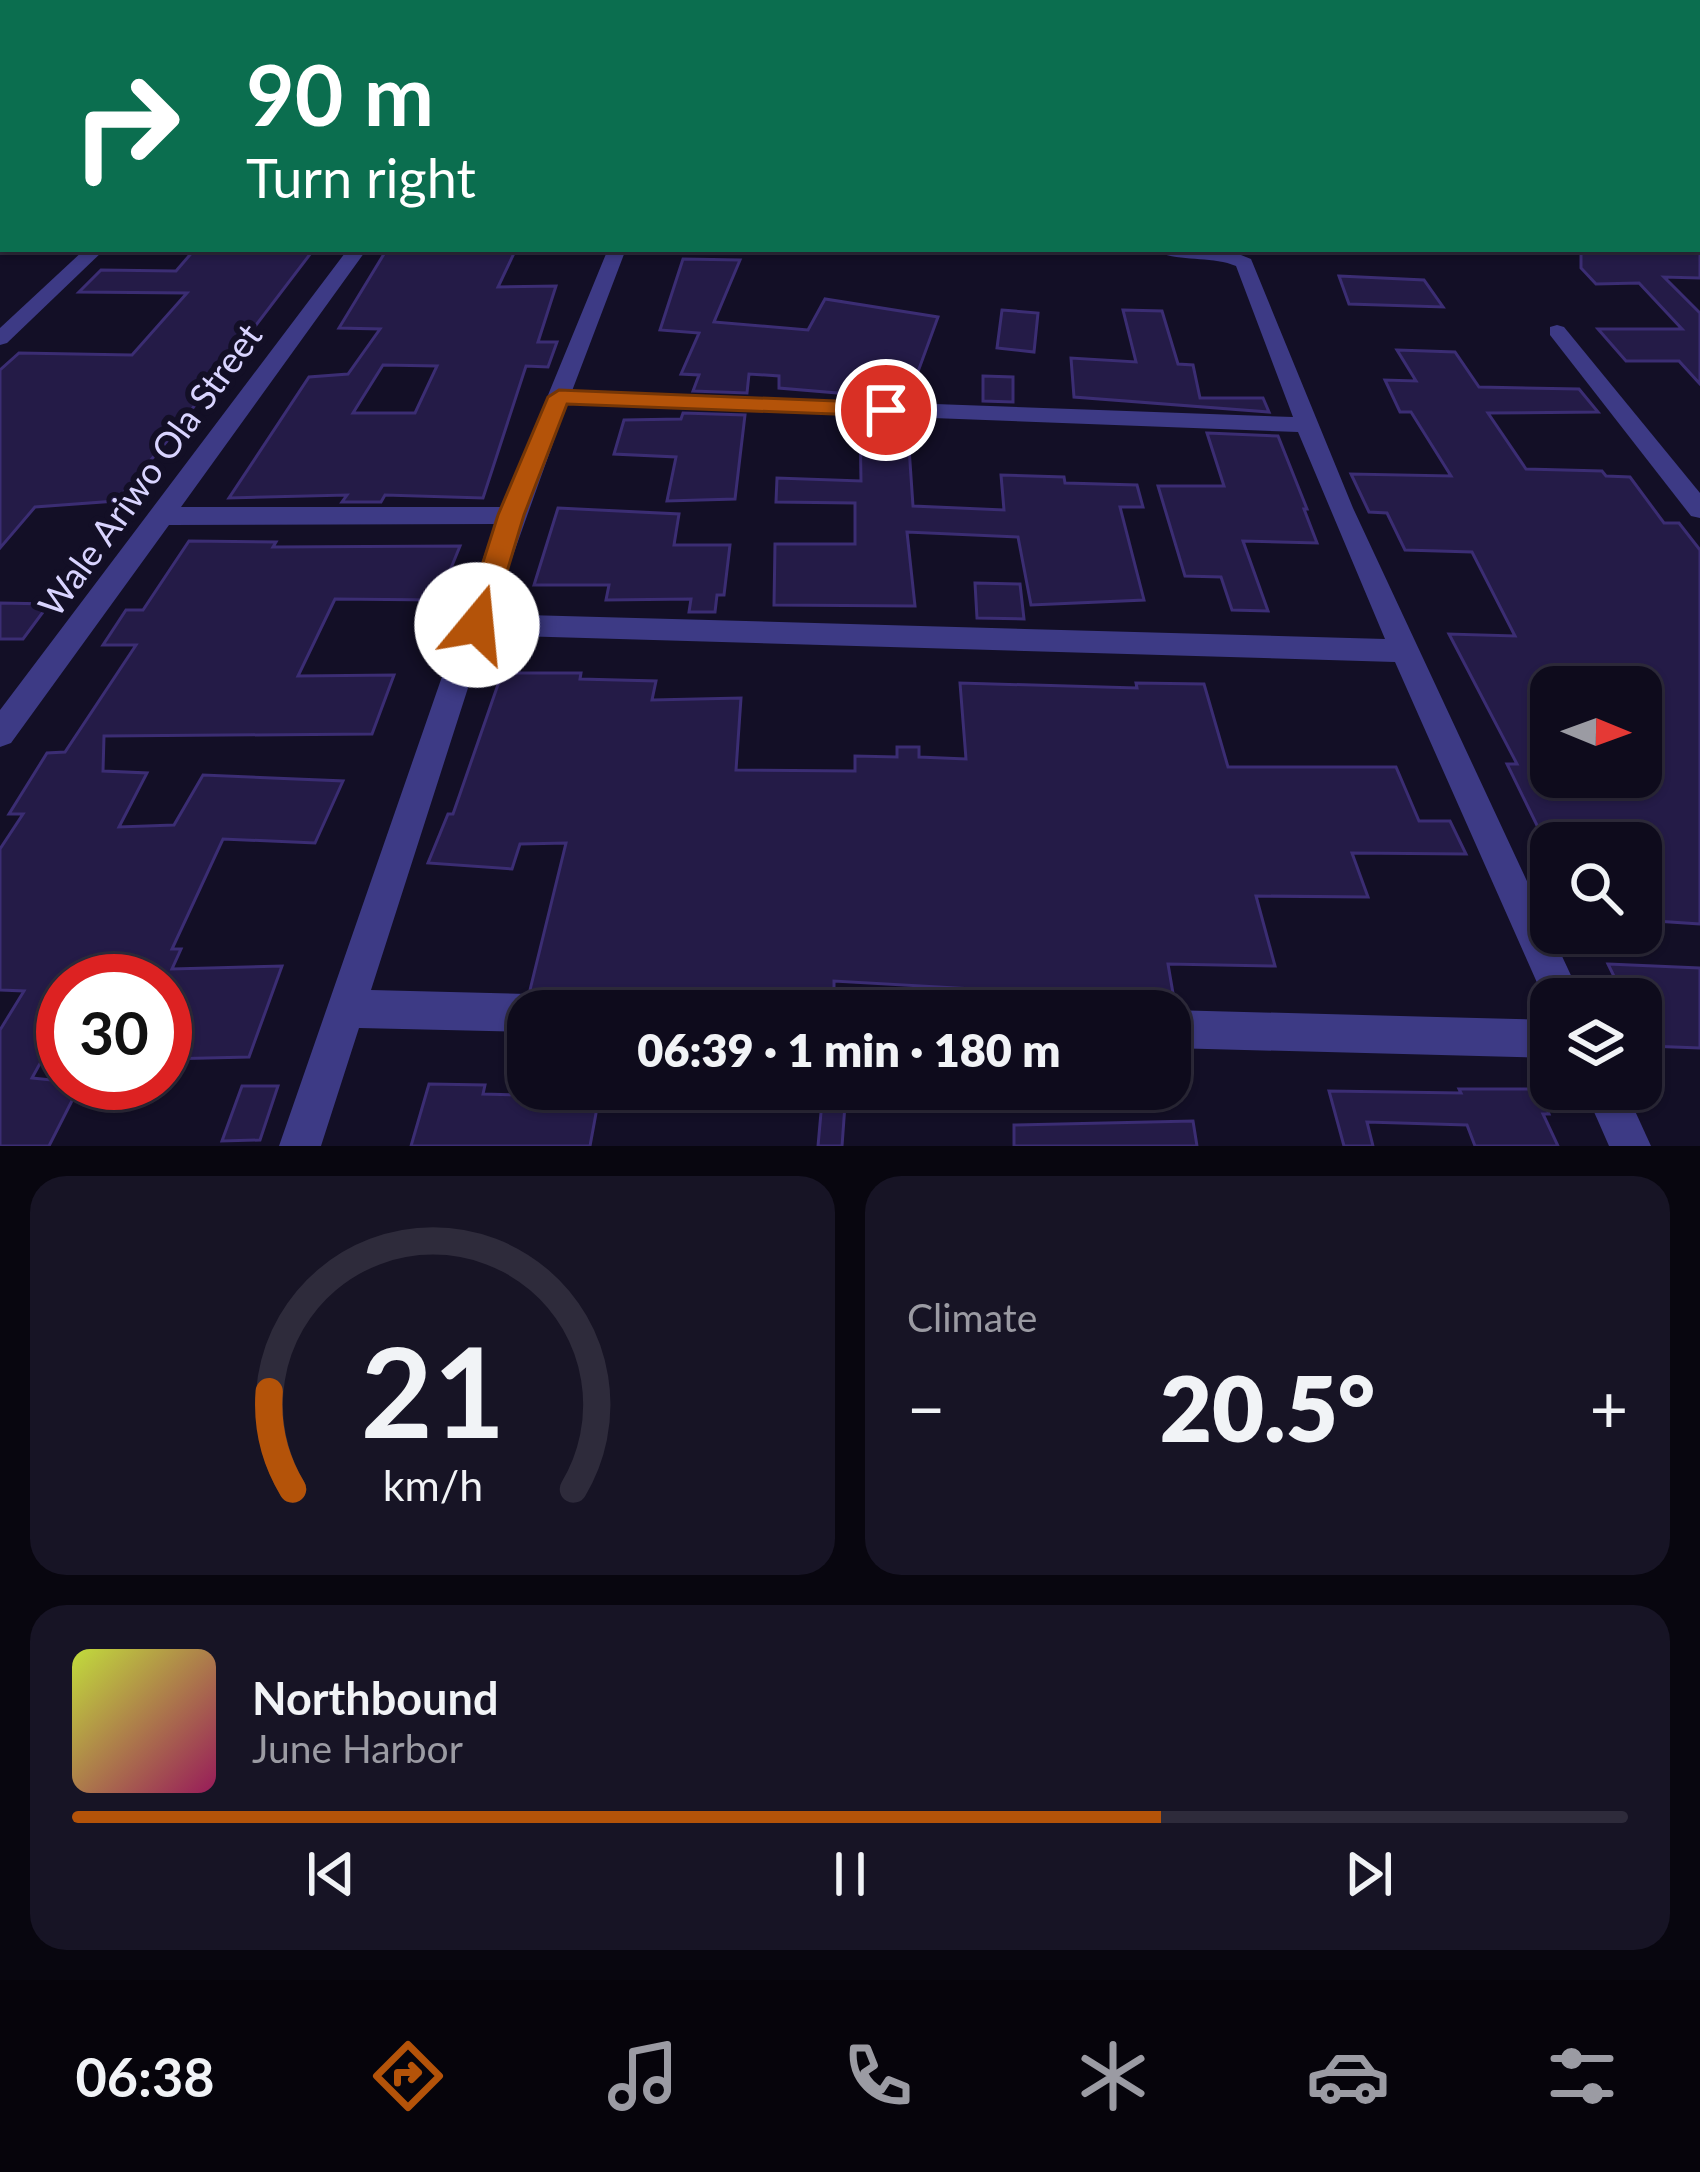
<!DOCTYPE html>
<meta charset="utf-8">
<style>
body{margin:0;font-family:Lato,sans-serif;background:#171425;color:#f1f3f6;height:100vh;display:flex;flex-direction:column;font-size:45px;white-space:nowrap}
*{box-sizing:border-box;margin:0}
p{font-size:39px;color:#9b9ba3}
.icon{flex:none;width:66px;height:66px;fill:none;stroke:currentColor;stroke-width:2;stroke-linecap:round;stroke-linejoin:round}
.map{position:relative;height:1146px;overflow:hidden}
.drawer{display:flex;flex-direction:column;gap:30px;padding:30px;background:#08060f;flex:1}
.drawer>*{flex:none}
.top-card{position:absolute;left:0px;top:0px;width:1701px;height:252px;box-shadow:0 3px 9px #0004,0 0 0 3px #2e2b3b;background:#0b6e4f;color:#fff;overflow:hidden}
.needle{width:78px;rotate:91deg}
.fabs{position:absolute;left:1530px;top:666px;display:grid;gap:24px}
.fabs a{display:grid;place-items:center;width:132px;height:132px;border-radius:24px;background:#0e0b1c;box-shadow:0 3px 9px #0004,0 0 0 3px #2e2b3b;font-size:60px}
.speed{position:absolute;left:36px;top:954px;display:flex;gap:24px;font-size:60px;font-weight:700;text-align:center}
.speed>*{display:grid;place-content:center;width:156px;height:156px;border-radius:50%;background:#0e0b1c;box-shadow:0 3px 9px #0004,0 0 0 3px #2e2b3b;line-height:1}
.speed .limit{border:18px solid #d22;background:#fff;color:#111}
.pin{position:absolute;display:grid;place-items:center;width:102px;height:102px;color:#fff;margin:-51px;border:6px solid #fff;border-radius:50%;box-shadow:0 3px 12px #0007}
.me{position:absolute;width:132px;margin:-66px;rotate:17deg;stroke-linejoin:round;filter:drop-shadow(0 0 9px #0008)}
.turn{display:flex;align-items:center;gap:42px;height:252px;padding:0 48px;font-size:54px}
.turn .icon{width:156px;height:156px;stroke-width:2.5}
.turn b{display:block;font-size:84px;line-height:102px}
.big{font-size:90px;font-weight:800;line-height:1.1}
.drawer .widget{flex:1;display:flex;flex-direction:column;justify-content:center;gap:18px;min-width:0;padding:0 42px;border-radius:36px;background:#171425}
.drawer .dial{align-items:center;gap:0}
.dial svg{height:312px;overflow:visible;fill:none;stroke:#2e2b3b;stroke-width:7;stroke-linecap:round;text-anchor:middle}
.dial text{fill:#f1f3f6;stroke:none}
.song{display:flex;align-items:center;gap:36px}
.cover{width:144px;height:144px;border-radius:18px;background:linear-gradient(135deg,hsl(70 70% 55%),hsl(330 70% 35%))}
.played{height:12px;border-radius:6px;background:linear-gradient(90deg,#b45309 70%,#2e2b3b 70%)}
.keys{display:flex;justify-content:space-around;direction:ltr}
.heat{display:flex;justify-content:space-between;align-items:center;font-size:66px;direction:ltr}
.drawer .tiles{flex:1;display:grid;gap:30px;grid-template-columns:1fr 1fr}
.widget:last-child{grid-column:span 2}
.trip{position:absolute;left:507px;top:990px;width:684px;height:120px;border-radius:36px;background:#0e0b1c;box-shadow:0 3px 9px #0004,0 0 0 3px #2e2b3b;font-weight:800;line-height:120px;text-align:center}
.tabs{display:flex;height:192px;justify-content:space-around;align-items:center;background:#06040b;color:#9b9ba3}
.tabs .icon{width:84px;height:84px}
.tabs .active{color:#b45309}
.tabs b{font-size:54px;color:#f1f3f6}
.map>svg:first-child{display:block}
</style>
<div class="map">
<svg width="1700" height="1146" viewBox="0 0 1700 1146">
<rect width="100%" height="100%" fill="#130f26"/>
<path fill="#12302f" d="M230 0H849L879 3H233Z"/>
<g fill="#241b47" stroke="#3b2d73" stroke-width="3" fill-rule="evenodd">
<path d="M195 249H314L173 434 116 501 35 507 0 548V370L19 353 132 355 187 293 79 292 101 270 176 271Z"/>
<path d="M387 249H516L498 287 556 286 538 342H557L548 367 526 366 483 498 385 495 381 502H342L347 495 229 498 309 377 348 374 380 329 339 328ZM383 365 437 366 415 413H353Z"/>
<path d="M1581 249H1700V278L1664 277 1700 313V384L1679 361H1626L1598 329H1682L1639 283 1596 284 1581 268Z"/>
<path d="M683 259 740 260 714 322 808 330 825 299 938 317 908 399 779 388V376L749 374 747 393 693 391 699 375 681 374 699 333 660 330Z"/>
<path d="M1339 276 1424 280 1443 307 1349 304Z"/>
<path d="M1002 310 1038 313 1034 352 997 348Z"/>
<path d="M1123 310 1162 311 1178 364 1193 365 1200 398H1263L1269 412 1074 397 1071 358 1136 362Z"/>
<path d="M1397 350 1455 352 1479 387 1579 389 1598 412 1488 413 1526 469 1602 471 1606 476 1630 477 1664 523H1679L1700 550V924L1641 920V830L1551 828V854L1507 764H1517L1449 634 1515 636 1472 552 1405 550 1387 513 1369 512 1351 474 1451 476 1411 412H1400L1385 380 1416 381ZM1551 684 1641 687V777H1551Z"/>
<path d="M983 376 1013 377V402L983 401Z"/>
<path d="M683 413 745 415 735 499 667 501 676 457 614 454 624 420 681 419Z"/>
<path d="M860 420 901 421 897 433H908L913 506 1004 510 1001 475 1064 477 1065 483 1137 485 1143 507H1120L1144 600 1031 605 1018 537 907 532 915 606 774 605 775 544H855V503L776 502 777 478 861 481Z"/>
<path d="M1207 433 1278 436 1307 509H1304L1317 543 1243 541 1268 611 1232 610 1221 577 1185 576 1158 486H1224Z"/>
<path d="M558 508 679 514 674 545H730L724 595H717L715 612H689L691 599 606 600 609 585H534Z"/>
<path d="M189 541 276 542 273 547 460 546 438 600 335 599 298 676 394 675 372 734 104 736 103 771 147 773 119 827 174 825 203 775 343 781 315 843 223 839 172 949H181L172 969 282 966 249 1057 165 1059V981H63V1022L32 1078 81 1083 49 1146H0V1030L24 991 0 990V849L23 814H9L47 753 65 752 136 645H103L126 610H143Z"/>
<path d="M975 583 1020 584 1024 619 977 618Z"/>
<path d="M0 603 49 604 23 639H0Z"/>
<path d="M502 673H581L580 679 656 681 652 700 741 698 736 770 855 771V756L897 757V747H919V757L966 759 960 683 1137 688 1136 683 1204 684 1228 767H1396L1419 821H1450L1466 854 1352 853 1368 897 1256 896 1275 966 1168 964 1175 1005 1099 1002V996L834 981V992L611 995 608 1011 550 1009 544 995 530 990 566 843 520 844 512 869 428 863 448 814H453Z"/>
<path d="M1608 964 1700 968V1048L1648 1046 1641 1032V999H1625Z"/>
<path d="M429 1084 485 1085 483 1094 599 1097 590 1146H411Z"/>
<path d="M242 1086H278L260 1140 222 1141Z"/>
<path d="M1459 1089H1539L1549 1114H1543L1558 1146H1475L1467 1125 1367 1122 1373 1146H1344L1329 1091 1461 1093Z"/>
<path d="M823 1090 846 1091 842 1146H818Z"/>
<path d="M1193 1121 1197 1146H1014V1125Z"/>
</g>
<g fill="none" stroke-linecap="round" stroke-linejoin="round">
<path stroke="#2fb8b0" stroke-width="3" stroke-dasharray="3 4.5" stroke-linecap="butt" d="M58 3 64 0"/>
<g fill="#3d3a85" fill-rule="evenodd">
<path d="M1384 0H1419L1422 3H1387Z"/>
<rect x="1458" y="0" width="12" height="3"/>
<path d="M1641 0H1653L1654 3H1642Z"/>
<path d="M3 28V36L0 37V29Z"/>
<path d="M3 140V151L0 152V141Z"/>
<rect x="0" y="231" width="3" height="12"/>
<path d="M85 249H105L7 343 0 345V328Z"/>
<path d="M348 249H367L181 507H502L608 249H626L572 391 1293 417 1236 266C1210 255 1175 263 1152 249H1226L1251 259 1353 508 1582 999H1551L1550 1012 1395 662 485 635 371 990 528 994 542 999 546 1011H528V1032L359 1028 321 1146H279L495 524 169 525 11 743 0 747V710ZM567 404 1298 432 1385 639 492 614Z"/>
<path d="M1557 325 1564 327 1700 493V518L1691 516 1550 335V327Z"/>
<path d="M1170 1010 1551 1020V1058L1170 1048Z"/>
<path d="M1584 1089H1625L1651 1146H1609Z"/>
</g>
</g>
<path fill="#b45309" stroke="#753606" stroke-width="3" d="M559 390 886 403 898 410 886 416 567 404 524 515 491 625 487 632H467L463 625 498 515 548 397Z"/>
<g text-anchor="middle" stroke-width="12" stroke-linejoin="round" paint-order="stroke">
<g font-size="36" fill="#d9d4ff" stroke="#130f26">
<text transform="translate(150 470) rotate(-54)" y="13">Wale Ariwo Ola Street</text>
</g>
</g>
</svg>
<div class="fabs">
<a><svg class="needle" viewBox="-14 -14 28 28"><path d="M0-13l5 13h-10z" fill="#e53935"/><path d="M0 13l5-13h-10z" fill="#9b9ba3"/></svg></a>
<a><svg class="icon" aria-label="search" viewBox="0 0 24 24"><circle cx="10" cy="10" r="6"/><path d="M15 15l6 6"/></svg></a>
<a><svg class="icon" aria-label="layers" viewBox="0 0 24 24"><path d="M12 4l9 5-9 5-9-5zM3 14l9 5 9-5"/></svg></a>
</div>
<div class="speed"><div class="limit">30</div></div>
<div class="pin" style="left:886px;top:410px;background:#d93025"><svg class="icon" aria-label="arrive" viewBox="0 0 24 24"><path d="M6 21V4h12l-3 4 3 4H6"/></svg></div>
<svg class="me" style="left:477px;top:625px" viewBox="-20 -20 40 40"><circle r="19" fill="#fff"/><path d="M0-13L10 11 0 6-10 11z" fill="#b45309"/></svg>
<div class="trip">06:39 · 1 min · 180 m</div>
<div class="top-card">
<div class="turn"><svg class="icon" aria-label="right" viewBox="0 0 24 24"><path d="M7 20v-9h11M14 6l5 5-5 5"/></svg><div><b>90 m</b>Turn right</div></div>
</div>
</div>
<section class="drawer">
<div class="tiles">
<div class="widget dial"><svg viewBox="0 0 100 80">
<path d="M14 69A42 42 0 1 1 86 69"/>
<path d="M14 69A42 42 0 0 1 8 44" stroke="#b45309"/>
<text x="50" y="56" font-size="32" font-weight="700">21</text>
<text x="50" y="72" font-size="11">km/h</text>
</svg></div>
<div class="widget"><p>Climate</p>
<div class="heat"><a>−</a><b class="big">20.5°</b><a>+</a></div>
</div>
<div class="widget">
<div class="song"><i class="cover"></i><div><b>Northbound</b><p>June Harbor</p></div></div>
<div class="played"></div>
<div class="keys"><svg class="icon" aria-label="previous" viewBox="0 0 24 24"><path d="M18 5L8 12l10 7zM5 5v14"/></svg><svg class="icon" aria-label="pause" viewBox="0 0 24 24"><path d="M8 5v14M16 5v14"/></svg><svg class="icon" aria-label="next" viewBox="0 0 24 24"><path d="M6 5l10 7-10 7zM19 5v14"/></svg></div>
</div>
</div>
</section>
<nav class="tabs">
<b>06:38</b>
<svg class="icon active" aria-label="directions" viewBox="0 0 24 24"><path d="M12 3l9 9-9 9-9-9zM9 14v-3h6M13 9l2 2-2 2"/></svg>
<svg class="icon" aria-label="music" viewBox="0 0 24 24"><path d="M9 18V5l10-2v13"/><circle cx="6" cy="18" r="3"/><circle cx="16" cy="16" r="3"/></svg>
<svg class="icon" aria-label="phone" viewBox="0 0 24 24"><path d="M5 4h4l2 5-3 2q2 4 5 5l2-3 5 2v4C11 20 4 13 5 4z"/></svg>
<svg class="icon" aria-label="climate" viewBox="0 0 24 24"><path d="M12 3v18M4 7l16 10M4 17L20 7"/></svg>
<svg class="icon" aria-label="car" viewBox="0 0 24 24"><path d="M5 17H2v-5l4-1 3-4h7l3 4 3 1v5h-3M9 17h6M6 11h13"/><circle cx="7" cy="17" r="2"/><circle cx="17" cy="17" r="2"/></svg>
<svg class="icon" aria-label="filters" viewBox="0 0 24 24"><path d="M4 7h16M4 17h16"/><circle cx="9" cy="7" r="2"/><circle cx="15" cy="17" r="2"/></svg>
</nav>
